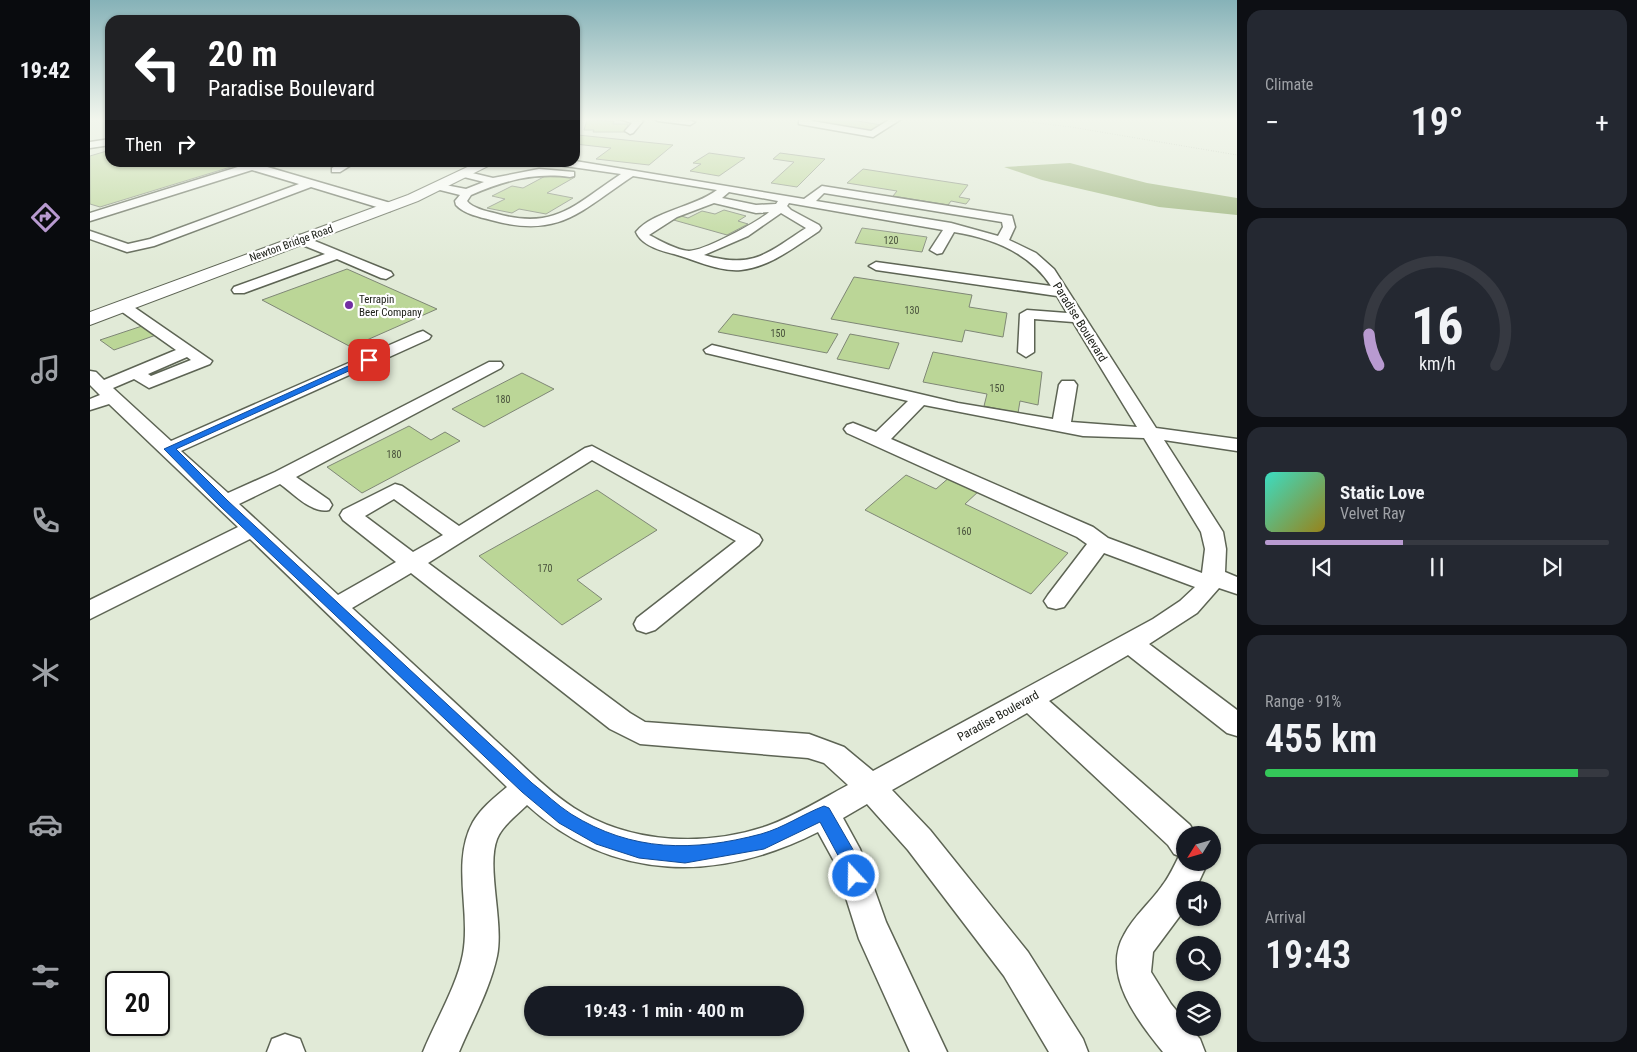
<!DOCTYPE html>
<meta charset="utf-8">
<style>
body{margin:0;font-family:"Roboto Condensed",sans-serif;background:#242831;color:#f1f3f6;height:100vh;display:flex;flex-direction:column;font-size:19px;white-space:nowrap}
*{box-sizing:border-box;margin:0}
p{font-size:16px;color:#9ea1a6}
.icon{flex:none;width:28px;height:28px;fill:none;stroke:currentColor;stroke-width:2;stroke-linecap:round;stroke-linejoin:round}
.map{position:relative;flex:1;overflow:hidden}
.side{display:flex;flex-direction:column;gap:10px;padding:10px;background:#0d0f14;width:400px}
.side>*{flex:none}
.guide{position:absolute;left:15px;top:15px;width:475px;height:152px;border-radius:15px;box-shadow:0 1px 4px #0004;background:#202124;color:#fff;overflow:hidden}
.needle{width:32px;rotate:233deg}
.buttons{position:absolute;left:1086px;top:826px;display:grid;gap:10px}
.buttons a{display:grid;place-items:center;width:45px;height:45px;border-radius:50%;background:#171b24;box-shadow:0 1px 4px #0004;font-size:25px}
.speed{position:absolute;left:15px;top:971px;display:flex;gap:10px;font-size:25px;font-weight:700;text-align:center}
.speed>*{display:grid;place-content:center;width:65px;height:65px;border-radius:50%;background:#171b24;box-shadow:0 1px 4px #0004;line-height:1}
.speed .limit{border:2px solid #111;border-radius:8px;background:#fff;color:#111}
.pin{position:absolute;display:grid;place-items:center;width:42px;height:42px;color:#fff;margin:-21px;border-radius:10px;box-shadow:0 2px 8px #0006}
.me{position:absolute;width:55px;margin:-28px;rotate:339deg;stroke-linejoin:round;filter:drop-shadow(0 0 4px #0008)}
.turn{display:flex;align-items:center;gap:18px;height:105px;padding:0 20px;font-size:22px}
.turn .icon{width:65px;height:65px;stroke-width:2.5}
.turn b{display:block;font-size:35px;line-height:42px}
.then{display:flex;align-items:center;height:48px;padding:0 20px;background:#0003;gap:10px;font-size:19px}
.big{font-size:38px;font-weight:600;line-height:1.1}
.side .card{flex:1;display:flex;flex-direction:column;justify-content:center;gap:8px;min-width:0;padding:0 18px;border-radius:15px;background:#242831}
.side .dial{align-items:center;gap:0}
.dial svg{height:130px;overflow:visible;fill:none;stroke:#363941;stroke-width:7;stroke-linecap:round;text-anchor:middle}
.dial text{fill:#f1f3f6;stroke:none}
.song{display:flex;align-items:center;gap:15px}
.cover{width:60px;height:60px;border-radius:8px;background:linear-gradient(135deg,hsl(170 70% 55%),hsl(50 70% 35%))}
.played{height:5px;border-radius:2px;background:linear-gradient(90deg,#b89ad0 40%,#363941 40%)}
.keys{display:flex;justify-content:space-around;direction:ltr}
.heat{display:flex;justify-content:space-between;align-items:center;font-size:28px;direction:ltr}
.charge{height:8px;border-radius:4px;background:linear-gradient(90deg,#34c759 91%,#363941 0)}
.trip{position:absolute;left:434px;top:986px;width:280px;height:50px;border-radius:25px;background:#171b24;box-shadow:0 1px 4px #0004;font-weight:600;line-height:50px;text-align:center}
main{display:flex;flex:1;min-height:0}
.tab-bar{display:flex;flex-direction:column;width:90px;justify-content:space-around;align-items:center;background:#090b0e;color:#9ea1a6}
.tab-bar .icon{width:35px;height:35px}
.tab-bar .on{color:#b89ad0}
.tab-bar b{font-size:22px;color:#f1f3f6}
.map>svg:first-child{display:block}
</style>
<main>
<nav class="tab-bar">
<b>19:42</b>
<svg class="icon on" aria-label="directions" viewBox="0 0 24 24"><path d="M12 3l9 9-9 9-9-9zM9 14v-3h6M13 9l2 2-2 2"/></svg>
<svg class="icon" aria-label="music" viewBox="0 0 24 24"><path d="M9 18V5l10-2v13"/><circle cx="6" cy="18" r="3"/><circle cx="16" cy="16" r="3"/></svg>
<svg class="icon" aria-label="phone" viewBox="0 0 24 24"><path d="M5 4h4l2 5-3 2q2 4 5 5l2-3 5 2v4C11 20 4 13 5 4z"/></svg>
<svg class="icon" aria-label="climate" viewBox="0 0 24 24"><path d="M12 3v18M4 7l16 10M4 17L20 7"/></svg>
<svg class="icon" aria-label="car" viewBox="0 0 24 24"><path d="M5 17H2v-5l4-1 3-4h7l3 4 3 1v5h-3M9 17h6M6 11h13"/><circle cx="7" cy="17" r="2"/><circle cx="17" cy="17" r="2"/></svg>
<svg class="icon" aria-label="filters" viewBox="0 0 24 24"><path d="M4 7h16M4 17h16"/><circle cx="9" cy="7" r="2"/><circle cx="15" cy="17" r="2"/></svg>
</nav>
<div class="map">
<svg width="1147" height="1052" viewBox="0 0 1147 1052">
<rect width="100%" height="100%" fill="#e1ead7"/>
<path fill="#94ae71" d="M980 163 1057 183 1147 198V215L1069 207 952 180 914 167Z"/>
<g fill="#bbd697" stroke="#7f8776">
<path d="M724 118H757L755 119 792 125 781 132 718 121Z"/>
<path d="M497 120 524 121 523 124H538L536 132H503L504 130H494Z"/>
<path d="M488 135 583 145 559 165 506 159 521 148 485 144V137Z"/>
<path d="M20 150V162H157L10 207 0 204V156Z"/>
<path d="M619 153 655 158 629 176 600 171 611 164 603 163Z"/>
<path d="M690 153 735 159 707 187 681 183 704 162 683 159Z"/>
<path d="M159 162H198L182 168Z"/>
<path d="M773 169 878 185 869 197 880 199 876 204 861 201 858 205 803 196 807 191 757 183Z"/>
<path d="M461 173 485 177 457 193 483 198 456 214 429 209 422 213 397 208 415 199 402 196 422 186 433 188Z"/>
<path d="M634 210 656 216 648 221 658 224 637 235 580 219 588 215 598 218 612 211 625 214Z"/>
<path d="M772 228 837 237 832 252 765 243Z"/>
<path d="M257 269 347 309 261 347 172 300Z"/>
<path d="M764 277 882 295 879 307 917 313 913 337 875 330 872 342 741 319Z"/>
<path d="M643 314 748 334 737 353 628 332Z"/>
<path d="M52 326 66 335 24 350 10 340Z"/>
<path d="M760 334 809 343 799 369 747 359Z"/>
<path d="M843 352 952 372 948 405 930 401 928 413 894 406 897 394 833 382Z"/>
<path d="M432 373 464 389 394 427 362 409Z"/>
<path d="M319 426 341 440 355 432 370 441 272 493 237 467Z"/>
<path d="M816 475 846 489 861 476 890 490 875 504 978 553 941 594 775 510Z"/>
<path d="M507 490 567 530 487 580 512 599 472 625 389 556Z"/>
</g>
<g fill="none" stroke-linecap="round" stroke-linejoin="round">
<defs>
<g id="minor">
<path d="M527 118H546L553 121 543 133 540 134 535 131 542 123Z"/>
<path d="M563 118H589L605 122 600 125 568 121Z"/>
<path d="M713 118H724L722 121 781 131 802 118H813L783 137 709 124V120Z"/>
<path d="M20 139V145L0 148V142Z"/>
<path d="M485 161 714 199 732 186 922 216 925 227 919 240 946 253 964 269 1066 428 1147 439V451L1074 440 1133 532 1136 549 1135 572 1147 577V594L1129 588 1107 613 1059 644 1147 710V736L1137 733 1038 655 959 701 1100 825 1106 835H1095V862H1118L1105 890H1095V909L1063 952 1061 972 1081 1004 1095 1021V1028H1100L1110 1039 1115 1052H1073C1049 1022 1011 975 1034 935 1043 917 1060 903 1072 886 1079 877 1084 866 1089 856L1084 854 1078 845 937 713 802 790 840 830 938 952 993 1039 998 1052H959L914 976 818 850 777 804 753 818 770 849 796 922 857 1052H820L769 939 745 863 728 832C630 882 522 883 437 805 427 815 412 826 407 839 396 867 414 922 407 956 400 989 382 1021 369 1052H333C345 1022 367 986 373 954 381 911 361 862 383 822 391 808 405 797 417 787L160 539 0 619V600L148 527 19 404 0 410V399L10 395 0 385V371L6 372 14 380 86 350 28 309 26 306 28 303H38L122 361 120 364 59 388 44 379 23 388 81 441 327 333 333 331 341 336 339 339 91 451 138 493 185 472 399 362H411L413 365 411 368 206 477 239 500 242 505 239 510C222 514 204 494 190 484L149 504 248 595 306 562 253 520 250 515 253 510 305 484 312 486 369 526 495 448 502 446 669 535 672 540 669 545 565 630 556 633 547 630 544 624 547 618 646 541 502 460 338 563 540 713 555 722 719 734 754 747 783 771 1063 619 1090 601 1105 587 1014 553 974 607 966 609 958 607 954 601 958 595 997 544 987 537 757 433 754 429 757 425 763 423 786 432 818 401 616 353 614 350 622 345 868 403 963 419 969 385 972 381H984L987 385 981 422 1047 427 983 322 944 319V352L936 357 928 352 930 314 937 310 977 313 967 296 786 270 779 266 786 262 961 286C940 253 902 238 864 232L852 253 847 254 840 250 853 230 699 203 697 206 701 210 729 225 731 228 729 231C706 246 680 267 651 270 629 272 605 260 584 254 571 251 551 245 546 232 563 211 605 207 627 190L543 176C490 211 470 239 401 220 390 217 374 214 366 205L365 201 370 195 346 189 344 187 350 184 376 189 394 182 374 177V173L378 172 403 178 449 169 484 172V176L480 177C444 172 414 181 381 195L377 201C382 208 396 211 404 213 465 231 484 205 531 174L468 165 463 162ZM639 192 688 201 686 204 666 205 632 198ZM734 193 912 222 913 227 908 236 861 223 726 201ZM624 203 666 213 679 212C668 222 614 251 599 251 586 250 571 241 559 235L587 217ZM691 213 716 228C676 254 663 269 614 255L658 236ZM97 357 101 360 61 376 58 374ZM834 405 993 436 1054 438 1111 532 1115 549 1112 573 1018 538 1003 527 801 439ZM304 499 353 535 323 552 275 516ZM321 573 520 729 550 744 718 758 734 763 758 785C732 799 705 816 677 826 615 847 540 844 484 808 455 789 430 762 404 739 357 695 310 652 262 608Z"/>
<path d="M150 162 167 164 304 204 306 207 300 211 221 187 64 246 37 252 0 239V231L38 244 60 239 209 184 162 170 0 221V213L151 166Z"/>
<path d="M252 162H266L250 172H242V168Z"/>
<path d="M210 235 301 272 303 275 296 279 291 278 247 259 154 293H144L142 290 144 287 235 254 205 242 204 239 205 236Z"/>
<path d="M195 1034 210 1039 215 1052H177L182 1039Z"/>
</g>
<path id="major" d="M388 162H406L328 201 0 325V312L318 195Z"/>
</defs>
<use href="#minor" stroke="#5d6454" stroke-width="3"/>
<use href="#major" stroke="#5d6454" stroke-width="2"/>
<path stroke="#8a9082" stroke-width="1" stroke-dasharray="0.5 2" stroke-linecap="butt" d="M906 118 981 127 1147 155"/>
<use href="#minor" fill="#fff" fill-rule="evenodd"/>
<use href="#major" fill="#fff" fill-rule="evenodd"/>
</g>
<linearGradient id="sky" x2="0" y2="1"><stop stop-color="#86b2b8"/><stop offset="0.45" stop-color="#f2f6ed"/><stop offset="1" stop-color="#f2f6ed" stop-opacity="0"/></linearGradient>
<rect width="1147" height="265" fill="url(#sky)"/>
<path fill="#1a73e8" stroke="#114b97" d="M276 358 283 360 86 449 138 501 442 783C455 793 467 805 481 814 542 852 603 852 671 834 693 828 713 814 734 806L739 808 765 853 773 876 770 882 764 884 758 882 751 861 730 822 674 849 595 863 549 858 506 844 469 823 432 792 130 506 74 449Z"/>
<circle fill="#722ea2" stroke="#fff" stroke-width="2" cx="259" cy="305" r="5"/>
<g text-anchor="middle" stroke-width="4.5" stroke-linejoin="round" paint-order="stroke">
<g font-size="10" fill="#47503b">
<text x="801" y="244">120</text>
<text x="822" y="314">130</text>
<text x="688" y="337">150</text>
<text x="907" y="392">150</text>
<text x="413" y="403">180</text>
<text x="304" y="458">180</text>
<text x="874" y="535">160</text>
<text x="455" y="572">170</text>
</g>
<g font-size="11" fill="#20231c" stroke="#fff">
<text transform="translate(201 243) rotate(-20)" y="4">Newton Bridge Road</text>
</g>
<g font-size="11" fill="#20231c" stroke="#fff" text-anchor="start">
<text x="269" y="303">Terrapin<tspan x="269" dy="13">Beer Company</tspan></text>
</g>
<g font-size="12" fill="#20231c" stroke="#fff">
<text transform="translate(990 322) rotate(58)" y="4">Paradise Boulevard</text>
<text transform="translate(908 716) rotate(-29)" y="4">Paradise Boulevard</text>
</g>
</g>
</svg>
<div class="buttons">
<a><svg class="needle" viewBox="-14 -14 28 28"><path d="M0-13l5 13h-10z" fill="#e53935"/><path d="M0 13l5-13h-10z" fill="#9ea1a6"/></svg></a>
<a><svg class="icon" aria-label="sound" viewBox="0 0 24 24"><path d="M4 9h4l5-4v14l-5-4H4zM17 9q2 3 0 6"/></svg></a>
<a><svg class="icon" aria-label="search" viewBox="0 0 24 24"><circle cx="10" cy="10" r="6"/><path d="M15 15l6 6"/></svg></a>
<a><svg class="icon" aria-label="layers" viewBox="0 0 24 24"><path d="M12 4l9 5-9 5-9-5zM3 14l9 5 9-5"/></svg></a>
</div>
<div class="speed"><div class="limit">20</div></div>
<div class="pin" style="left:279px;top:360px;background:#d93025"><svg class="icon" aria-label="arrive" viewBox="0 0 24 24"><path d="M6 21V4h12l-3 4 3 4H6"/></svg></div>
<svg class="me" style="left:764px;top:876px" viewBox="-20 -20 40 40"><circle r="17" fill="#1a73e8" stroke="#fff" stroke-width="3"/><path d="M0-11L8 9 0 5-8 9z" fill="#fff"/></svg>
<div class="trip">19:43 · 1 min · 400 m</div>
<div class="guide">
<div class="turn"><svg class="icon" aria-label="left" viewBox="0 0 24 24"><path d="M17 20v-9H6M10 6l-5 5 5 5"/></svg><div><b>20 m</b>Paradise Boulevard</div></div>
<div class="then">Then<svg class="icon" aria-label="right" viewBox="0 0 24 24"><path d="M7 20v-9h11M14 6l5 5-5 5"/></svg></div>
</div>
</div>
<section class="side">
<div class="card"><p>Climate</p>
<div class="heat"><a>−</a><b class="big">19°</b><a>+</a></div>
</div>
<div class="card dial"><svg viewBox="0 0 100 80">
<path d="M14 69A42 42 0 1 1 86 69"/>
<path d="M14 69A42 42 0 0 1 8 50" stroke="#b89ad0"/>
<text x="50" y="56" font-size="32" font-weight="700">16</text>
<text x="50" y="72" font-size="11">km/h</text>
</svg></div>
<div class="card">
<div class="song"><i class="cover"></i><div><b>Static Love</b><p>Velvet Ray</p></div></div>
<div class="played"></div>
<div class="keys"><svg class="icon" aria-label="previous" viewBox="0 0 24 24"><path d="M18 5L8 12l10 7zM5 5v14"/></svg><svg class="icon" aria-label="pause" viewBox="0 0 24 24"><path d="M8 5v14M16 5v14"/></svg><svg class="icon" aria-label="next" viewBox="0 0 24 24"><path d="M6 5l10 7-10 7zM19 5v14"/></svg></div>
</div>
<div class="card"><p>Range · 91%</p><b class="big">455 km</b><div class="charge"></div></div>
<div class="card"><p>Arrival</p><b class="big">19:43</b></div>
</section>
</main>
